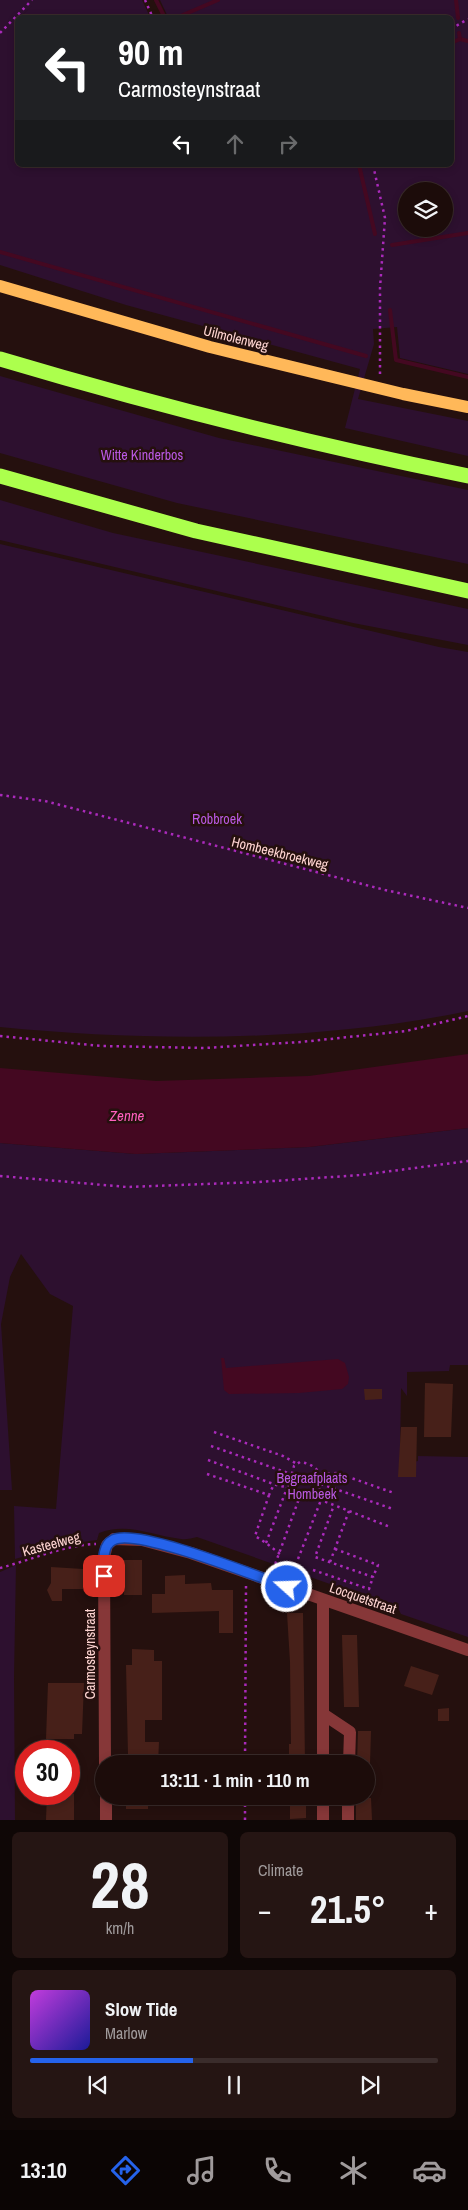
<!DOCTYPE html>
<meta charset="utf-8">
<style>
body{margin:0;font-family:"Archivo Narrow",sans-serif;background:#251513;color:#f1f3f6;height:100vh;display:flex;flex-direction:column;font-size:19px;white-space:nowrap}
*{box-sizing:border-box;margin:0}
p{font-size:16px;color:#a09b9c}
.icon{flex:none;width:28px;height:28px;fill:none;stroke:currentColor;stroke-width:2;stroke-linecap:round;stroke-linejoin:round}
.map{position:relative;height:1820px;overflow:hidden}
.sheet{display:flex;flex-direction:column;gap:12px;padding:12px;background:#0f0706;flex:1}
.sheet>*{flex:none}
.banner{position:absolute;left:15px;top:15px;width:439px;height:152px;border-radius:8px;box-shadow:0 2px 8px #0003,0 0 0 1px #3a2c2b;background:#202124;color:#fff;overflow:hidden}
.controls{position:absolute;left:398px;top:182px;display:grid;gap:10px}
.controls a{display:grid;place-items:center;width:55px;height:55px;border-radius:50%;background:#1c0c0a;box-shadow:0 2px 8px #0003,0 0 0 1px #3a2c2b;font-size:25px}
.speed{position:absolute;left:15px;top:1740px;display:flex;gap:10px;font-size:25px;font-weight:700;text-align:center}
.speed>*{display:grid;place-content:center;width:65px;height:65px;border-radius:50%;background:#1c0c0a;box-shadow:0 2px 8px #0003,0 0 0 1px #3a2c2b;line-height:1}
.speed .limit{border:8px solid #d22;background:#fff;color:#111}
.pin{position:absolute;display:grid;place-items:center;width:42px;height:42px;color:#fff;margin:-21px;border-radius:10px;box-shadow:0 2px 8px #0006}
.me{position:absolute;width:55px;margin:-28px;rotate:290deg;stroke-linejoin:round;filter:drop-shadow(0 0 4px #0008)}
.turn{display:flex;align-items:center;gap:18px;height:105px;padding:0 20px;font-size:22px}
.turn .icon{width:65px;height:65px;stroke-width:2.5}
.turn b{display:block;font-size:35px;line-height:42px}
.lanes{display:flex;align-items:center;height:48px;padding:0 20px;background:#0003;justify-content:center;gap:25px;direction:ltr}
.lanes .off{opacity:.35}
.big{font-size:38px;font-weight:800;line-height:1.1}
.sheet .card{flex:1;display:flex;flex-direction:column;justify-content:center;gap:8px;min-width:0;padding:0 18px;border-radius:8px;background:#251513}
.sheet .dial{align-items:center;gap:0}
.dial b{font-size:65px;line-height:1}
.song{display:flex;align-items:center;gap:15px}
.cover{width:60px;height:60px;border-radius:8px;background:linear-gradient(135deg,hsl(290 70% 55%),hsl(240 70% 35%))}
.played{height:5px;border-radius:2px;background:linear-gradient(90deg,#2563eb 40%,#3a2c2b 40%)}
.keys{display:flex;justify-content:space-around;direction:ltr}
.heat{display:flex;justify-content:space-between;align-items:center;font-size:28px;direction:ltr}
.sheet .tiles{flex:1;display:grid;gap:12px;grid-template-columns:1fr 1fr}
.card:last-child{grid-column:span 2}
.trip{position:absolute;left:95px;top:1755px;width:280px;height:50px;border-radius:25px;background:#1c0c0a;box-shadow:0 2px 8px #0003,0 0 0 1px #3a2c2b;font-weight:800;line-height:50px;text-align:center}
.tab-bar{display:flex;height:80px;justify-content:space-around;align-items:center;background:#0b0504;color:#a09b9c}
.tab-bar .icon{width:35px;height:35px}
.tab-bar .current{color:#2563eb}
.tab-bar b{font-size:22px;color:#f1f3f6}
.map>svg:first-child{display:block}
</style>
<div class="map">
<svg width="468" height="1820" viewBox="0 0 468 1820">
<rect width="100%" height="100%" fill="#25100e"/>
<g fill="#2d102f" fill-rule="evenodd">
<path d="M0 0H142L150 17H20L33 5 13 24 17 20 18 165H451V18L168 17 160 0H468V374L400 358 397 327 373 329 374 344 358 399 468 421V456L345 428 360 369 126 305 0 265ZM406 191H444V229H406Z"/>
<path d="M0 376 219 438 468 490V564L177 503 0 453Z"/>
<path d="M0 500 113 533 468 609V645L353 623 0 540Z"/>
<path d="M0 544 439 647 468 652V1011C319 1042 151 1042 0 1027Z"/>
<path d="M468 1128V1365H450L449 1371 407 1372V1396L401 1388 400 1453 401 1464 418 1461V1456L468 1457V1637L401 1614 398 1608 197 1537C192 1538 186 1540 181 1539 153 1536 128 1522 99 1533L97 1540 67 1544 15 1559 14 1506 56 1509 73 1306 50 1294 21 1254 10 1277 1 1324 12 1490H0V1143L136 1154 309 1147Z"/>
<path d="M16 1565 14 1677 15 1820H0V1572Z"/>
</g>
<g fill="#440821">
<path d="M468 1054V1128L309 1147 136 1154 0 1143V1068L156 1081 309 1076Z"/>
<path d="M221 1358H224L226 1368 338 1359 345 1363 349 1377 348 1384 342 1389 299 1393 229 1394 224 1390Z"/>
</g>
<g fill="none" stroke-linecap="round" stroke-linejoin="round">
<g stroke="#440821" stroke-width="4">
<path d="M156 0 165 18"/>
<path d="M456 0 458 18"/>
<path d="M176 18 218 0"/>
<path d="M459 33 460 39 468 41"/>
<path d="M451 43 460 39"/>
<path d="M359 165 375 234"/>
<path d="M392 245 468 233"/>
<path d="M0 252 366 356"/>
<path d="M390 310 396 360 468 377"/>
</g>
</g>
<g fill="#472019">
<path d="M425 1383 453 1384 451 1437H424Z"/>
<path d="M364 1389H382V1399L365 1400Z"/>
<path d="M401 1427H417L416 1477H398Z"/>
<rect x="124" y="1560" width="18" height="35"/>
<path d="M51 1567 83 1569V1589H62V1601H52L47 1590 51 1583Z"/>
<path d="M185 1575V1584L211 1583 212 1590H233V1633H219V1611L152 1613V1594H165V1576Z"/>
<path d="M287 1613H303L305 1764H289V1744H291L290 1662Z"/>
<path d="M342 1635H357L359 1707H344Z"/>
<path d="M132 1649 154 1650V1661H162V1720H145V1742H159L158 1764H140V1755H128L126 1665H132Z"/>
<path d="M411 1666 439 1675 432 1695 404 1686Z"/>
<path d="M48 1683H84L82 1734H74V1739H46Z"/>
<path d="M449 1708V1721H438V1709Z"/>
<path d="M358 1731H371L370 1764H357Z"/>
<path d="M47 1794H74V1820H46Z"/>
<rect x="126" y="1796" width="22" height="13"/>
<path d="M290 1796H306V1818L290 1819Z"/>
<path d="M356 1798H371L372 1820H356Z"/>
</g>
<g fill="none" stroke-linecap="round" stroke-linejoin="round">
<g stroke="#aa2abb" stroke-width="2.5" stroke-dasharray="2.5 4" stroke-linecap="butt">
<path d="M145 0 153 18"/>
<path d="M451 29 468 19"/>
<path d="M0 33 32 0"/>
<path d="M373 165 385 218 380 288V377"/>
<path d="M0 795 45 801 385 890 468 908"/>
<path d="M0 1036 101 1046 204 1048 301 1042 406 1031 468 1016"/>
<path d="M0 1176 127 1187 259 1182 361 1175 468 1161"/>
<path d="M214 1432 283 1456 297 1464"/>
<path d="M211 1446 291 1474"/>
<path d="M208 1460 279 1486 287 1487 293 1485"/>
<path d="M207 1474 269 1495 274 1484"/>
<path d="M321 1474 337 1473 394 1493"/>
<path d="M321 1484 393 1509"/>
<path d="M269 1495 255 1536 266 1543 280 1554"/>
<path d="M314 1495 321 1500 390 1527"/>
<path d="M266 1543 287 1488"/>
<path d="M335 1549 378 1565 373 1577"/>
<path d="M298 1559 321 1500"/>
<path d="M330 1562 349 1511"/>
<path d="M0 1568C31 1560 64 1545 96 1544"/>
<path d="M273 1570 300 1496 290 1481 294 1466 300 1462C320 1465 326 1478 316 1495L300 1496"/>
<path d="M313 1570 369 1589 373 1577 315 1557 334 1505"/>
<path d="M245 1764 246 1586"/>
<path d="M245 1820V1796"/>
</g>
<g stroke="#863738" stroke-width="12">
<path d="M323 1714 350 1732 349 1764"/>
<path d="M105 1764 104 1557 107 1545 114 1539 142 1540 191 1553 468 1650"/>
<path d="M323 1764V1600"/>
<path d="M106 1796V1820"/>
<path d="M323 1796V1820"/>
<path d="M348 1820V1796"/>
</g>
<path stroke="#ffb859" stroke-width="12" d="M0 286 210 347 403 394 468 407"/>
<g stroke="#acff4d" stroke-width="15">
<path d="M0 359C154 405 311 444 468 476"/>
<path d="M0 476 196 531 468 591"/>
</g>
</g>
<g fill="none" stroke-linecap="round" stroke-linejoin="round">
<defs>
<path id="route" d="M104 1576C104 1564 101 1546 113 1540 136 1527 258 1577 287 1587"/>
</defs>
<use href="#route" stroke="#184099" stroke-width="12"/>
<use href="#route" stroke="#2563eb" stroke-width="9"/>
</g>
<g text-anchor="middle" stroke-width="5" stroke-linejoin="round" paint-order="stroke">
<g font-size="14" fill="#ffd5d2" stroke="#25100e">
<text transform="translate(236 338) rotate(14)" y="5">Uilmolenweg</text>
<text transform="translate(280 853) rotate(14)" y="5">Hombeekbroekweg</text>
<text transform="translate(51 1544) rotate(-15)" y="5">Kasteelweg</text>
<text transform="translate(363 1598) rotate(19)" y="5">Locquetstraat</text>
<text transform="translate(90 1654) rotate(-90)" y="5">Carmosteynstraat</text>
</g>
<g font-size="14" fill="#ba59e4" stroke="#25100e">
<text x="142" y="460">Witte Kinderbos</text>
<text x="217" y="824">Robbroek</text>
<text x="312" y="1483">Begraafplaats<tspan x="312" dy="16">Hombeek</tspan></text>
</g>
<g font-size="15" font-style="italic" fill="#ff60be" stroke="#25100e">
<text x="127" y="1121">Zenne</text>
</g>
</g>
</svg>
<div class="controls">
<a><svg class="icon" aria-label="layers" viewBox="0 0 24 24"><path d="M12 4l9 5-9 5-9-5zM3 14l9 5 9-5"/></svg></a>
</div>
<div class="speed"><div class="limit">30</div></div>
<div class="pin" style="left:104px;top:1576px;background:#d93025"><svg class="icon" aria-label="arrive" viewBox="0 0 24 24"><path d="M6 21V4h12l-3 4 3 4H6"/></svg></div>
<svg class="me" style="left:287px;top:1587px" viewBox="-20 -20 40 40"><circle r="17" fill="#2563eb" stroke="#fff" stroke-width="3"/><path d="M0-11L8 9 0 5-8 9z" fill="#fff"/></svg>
<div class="trip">13:11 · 1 min · 110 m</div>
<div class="banner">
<div class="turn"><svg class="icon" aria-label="left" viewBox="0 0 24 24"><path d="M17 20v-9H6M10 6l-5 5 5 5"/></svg><div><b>90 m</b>Carmosteynstraat</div></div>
<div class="lanes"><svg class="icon" aria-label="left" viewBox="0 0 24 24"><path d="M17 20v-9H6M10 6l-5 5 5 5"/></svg><svg class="icon off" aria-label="ahead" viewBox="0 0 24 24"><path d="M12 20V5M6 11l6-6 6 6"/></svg><svg class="icon off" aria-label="right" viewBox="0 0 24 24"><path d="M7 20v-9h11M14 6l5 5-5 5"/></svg></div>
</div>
</div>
<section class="sheet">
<div class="tiles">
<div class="card dial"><b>28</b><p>km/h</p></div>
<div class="card"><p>Climate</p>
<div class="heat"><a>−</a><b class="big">21.5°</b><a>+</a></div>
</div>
<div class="card">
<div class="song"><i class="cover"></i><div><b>Slow Tide</b><p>Marlow</p></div></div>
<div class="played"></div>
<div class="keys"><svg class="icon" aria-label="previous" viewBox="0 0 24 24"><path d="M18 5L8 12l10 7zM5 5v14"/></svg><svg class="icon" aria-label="pause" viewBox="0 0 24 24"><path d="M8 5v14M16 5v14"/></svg><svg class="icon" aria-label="next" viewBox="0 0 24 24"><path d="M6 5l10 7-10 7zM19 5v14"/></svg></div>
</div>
</div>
</section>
<nav class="tab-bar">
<b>13:10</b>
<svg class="icon current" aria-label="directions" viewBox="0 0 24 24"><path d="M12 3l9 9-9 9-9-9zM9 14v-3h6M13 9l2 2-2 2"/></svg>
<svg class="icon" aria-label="music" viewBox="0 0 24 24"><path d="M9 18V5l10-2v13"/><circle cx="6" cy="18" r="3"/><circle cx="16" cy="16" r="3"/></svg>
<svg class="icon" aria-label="phone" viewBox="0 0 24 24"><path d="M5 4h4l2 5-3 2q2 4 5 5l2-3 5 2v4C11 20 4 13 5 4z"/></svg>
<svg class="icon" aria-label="climate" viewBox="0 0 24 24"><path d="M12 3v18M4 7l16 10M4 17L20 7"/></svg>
<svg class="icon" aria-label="car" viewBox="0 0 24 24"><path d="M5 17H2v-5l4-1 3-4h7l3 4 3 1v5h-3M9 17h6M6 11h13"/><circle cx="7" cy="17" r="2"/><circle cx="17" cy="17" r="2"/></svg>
</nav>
